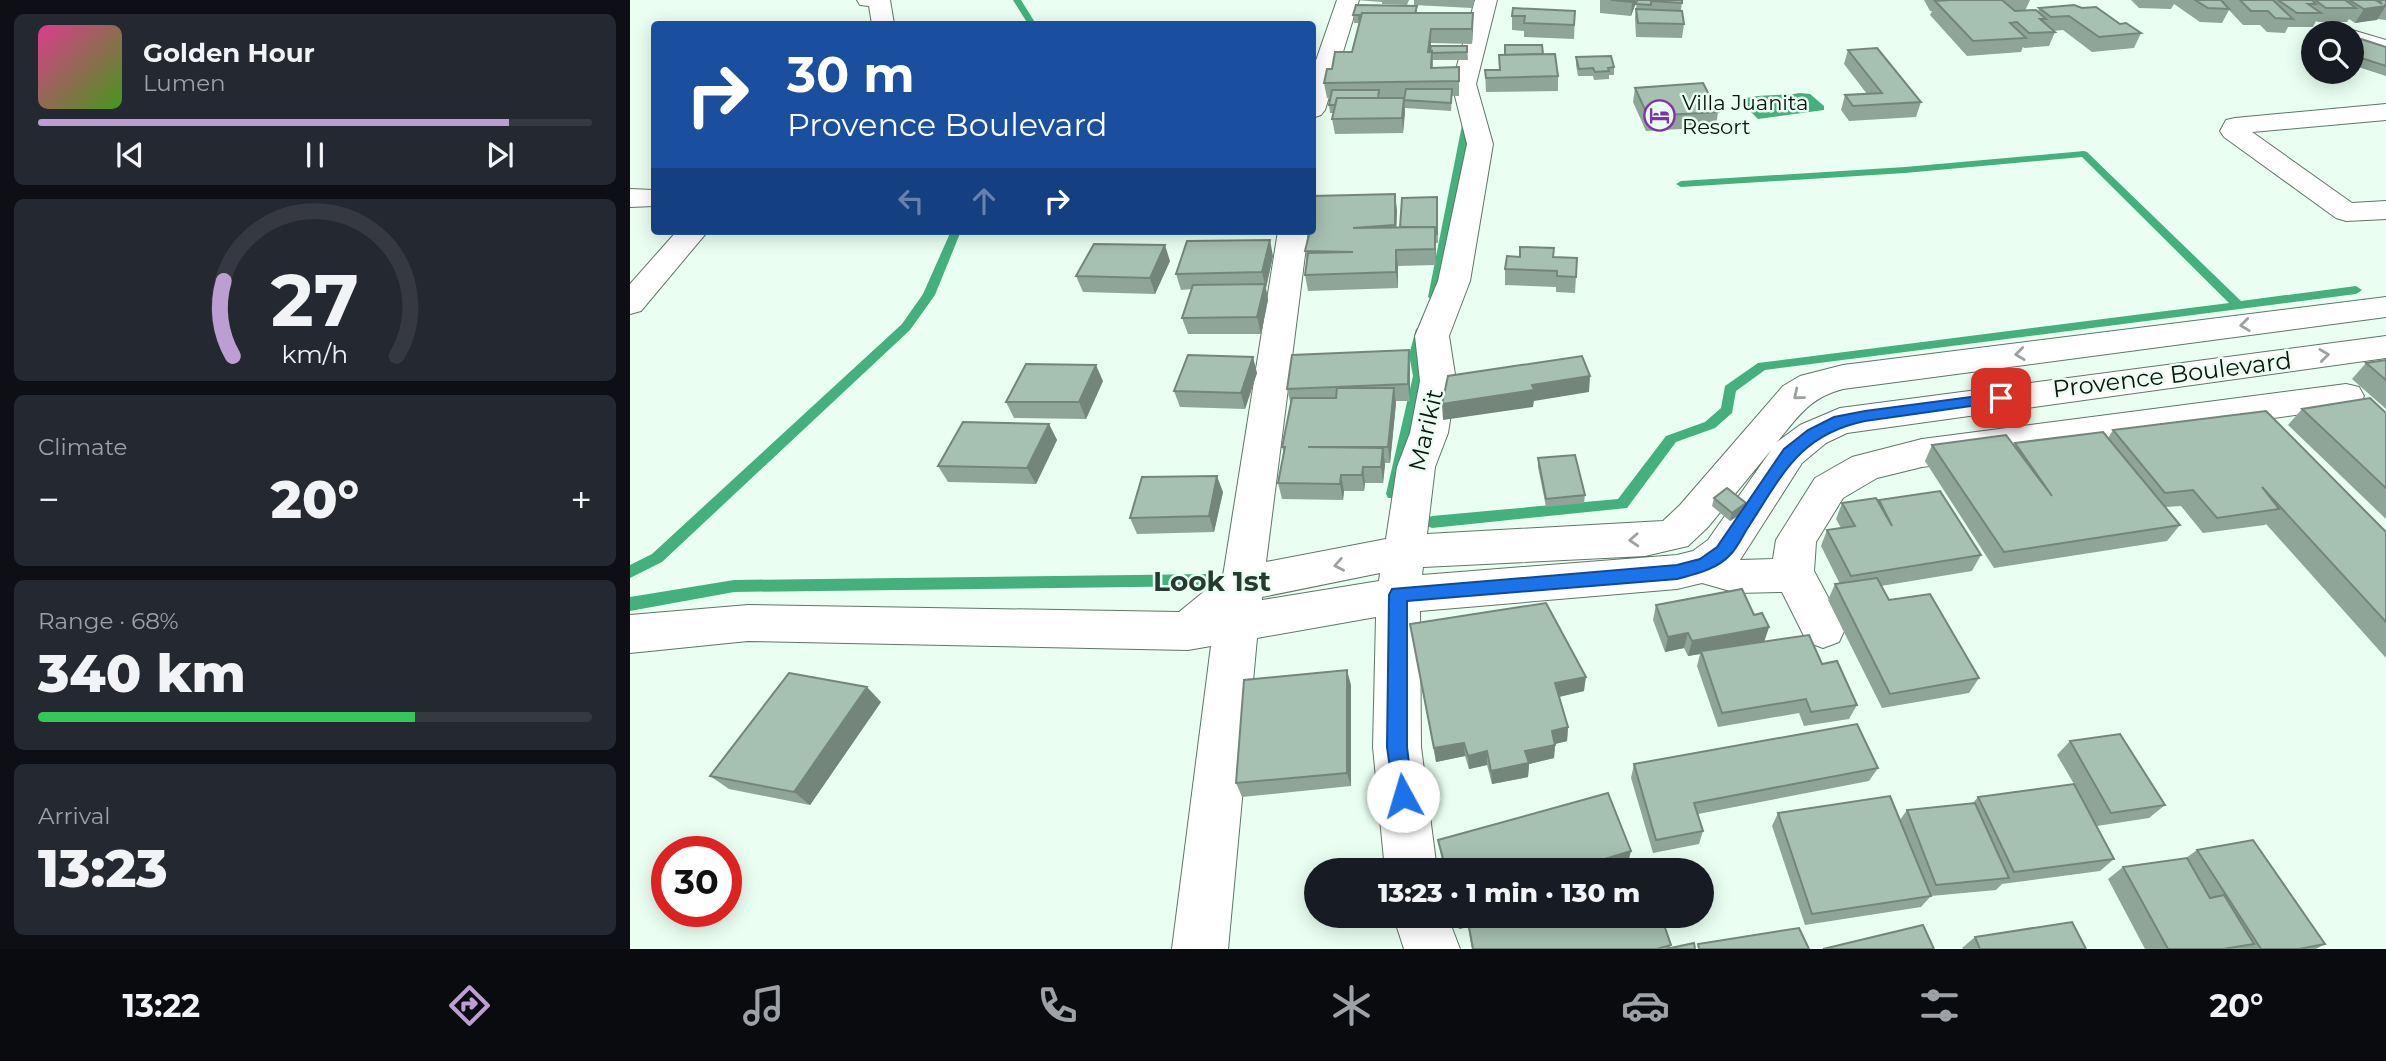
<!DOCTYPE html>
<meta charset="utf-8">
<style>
body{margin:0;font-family:Montserrat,sans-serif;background:#242831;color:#f1f3f6;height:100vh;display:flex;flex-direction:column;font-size:26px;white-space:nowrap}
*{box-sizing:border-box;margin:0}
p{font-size:23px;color:#9ea1a6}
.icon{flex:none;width:38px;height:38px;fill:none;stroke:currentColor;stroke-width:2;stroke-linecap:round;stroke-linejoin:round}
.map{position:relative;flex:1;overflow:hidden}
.drawer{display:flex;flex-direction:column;gap:14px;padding:14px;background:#0d0f14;width:630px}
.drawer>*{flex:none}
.hud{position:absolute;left:21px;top:21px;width:665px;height:214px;border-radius:7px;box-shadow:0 4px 18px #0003;background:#1a4fa0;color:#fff;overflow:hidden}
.buttons{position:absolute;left:1671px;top:21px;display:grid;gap:14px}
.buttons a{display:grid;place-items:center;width:63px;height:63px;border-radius:50%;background:#171b24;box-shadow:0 4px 18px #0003;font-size:35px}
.speed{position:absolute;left:21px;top:836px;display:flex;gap:14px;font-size:35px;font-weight:700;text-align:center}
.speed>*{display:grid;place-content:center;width:91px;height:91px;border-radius:50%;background:#171b24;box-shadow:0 4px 18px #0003;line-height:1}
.speed .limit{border:10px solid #d22;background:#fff;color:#111}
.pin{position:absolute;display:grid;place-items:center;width:60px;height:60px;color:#fff;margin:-30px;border-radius:14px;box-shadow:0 4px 10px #0006}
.me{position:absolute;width:77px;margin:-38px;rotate:354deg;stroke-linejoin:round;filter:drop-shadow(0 0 5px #0008)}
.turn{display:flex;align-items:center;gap:24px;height:147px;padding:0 21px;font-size:32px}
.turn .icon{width:91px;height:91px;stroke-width:2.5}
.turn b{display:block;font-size:49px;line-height:60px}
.lanes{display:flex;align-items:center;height:66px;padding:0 21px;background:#0003;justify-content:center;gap:35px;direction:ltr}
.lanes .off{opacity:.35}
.big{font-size:52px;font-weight:800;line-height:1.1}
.drawer .card{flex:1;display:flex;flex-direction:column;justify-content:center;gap:10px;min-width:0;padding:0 24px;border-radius:10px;background:#242831}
.drawer .dial{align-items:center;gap:0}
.dial svg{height:182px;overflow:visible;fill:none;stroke:#363941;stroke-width:7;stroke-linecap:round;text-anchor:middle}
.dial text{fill:#f1f3f6;stroke:none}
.song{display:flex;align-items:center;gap:21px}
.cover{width:84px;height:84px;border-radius:10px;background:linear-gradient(135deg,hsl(330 70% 55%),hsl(100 70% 35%))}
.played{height:7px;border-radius:4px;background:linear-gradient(90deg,#bd9ed3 85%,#363941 85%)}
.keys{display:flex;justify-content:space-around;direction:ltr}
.heat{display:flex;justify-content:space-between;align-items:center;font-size:38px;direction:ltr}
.charge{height:10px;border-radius:5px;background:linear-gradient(90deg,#34c759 68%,#363941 0)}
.trip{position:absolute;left:674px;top:858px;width:410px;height:70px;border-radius:35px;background:#171b24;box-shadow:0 4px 18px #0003;font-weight:800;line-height:70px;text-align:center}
.menu{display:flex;height:112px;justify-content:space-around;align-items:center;background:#090b0e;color:#9ea1a6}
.menu .icon{width:49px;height:49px}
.menu .on{color:#bd9ed3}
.menu b{font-size:32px;color:#f1f3f6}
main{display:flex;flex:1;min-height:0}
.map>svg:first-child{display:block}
</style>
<main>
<section class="drawer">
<div class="card">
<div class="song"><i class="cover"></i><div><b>Golden Hour</b><p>Lumen</p></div></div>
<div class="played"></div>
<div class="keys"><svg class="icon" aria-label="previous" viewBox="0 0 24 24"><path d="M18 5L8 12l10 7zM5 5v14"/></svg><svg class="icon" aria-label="pause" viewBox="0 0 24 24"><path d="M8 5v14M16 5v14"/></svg><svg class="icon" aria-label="next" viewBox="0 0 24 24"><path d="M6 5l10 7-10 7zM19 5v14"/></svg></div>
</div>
<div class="card dial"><svg viewBox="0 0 100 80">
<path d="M14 69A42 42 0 1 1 86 69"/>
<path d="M14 69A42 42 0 0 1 10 36" stroke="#bd9ed3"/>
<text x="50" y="56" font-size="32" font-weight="700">27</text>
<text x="50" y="72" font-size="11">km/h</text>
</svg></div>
<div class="card"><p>Climate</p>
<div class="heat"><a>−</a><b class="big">20°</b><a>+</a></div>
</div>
<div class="card"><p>Range · 68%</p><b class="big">340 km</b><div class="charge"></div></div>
<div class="card"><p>Arrival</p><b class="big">13:23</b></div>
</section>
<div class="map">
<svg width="1756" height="949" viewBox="0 0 1756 949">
<rect width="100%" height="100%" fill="#eafff2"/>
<path fill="#44b17d" d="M1170 93 1180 94 1194 106V110L1128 119 1114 105V99C1129 94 1152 96 1170 93Z"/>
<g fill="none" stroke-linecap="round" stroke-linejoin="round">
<g fill="#44b17d" fill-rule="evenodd">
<path d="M383 0H391L406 24H398Z"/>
<path d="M838 117 843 120 810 297 804 301 798 297 833 120Z"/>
<path d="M1454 151 1457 152 1611 301 1726 286 1732 290 1726 294 1135 370 1106 391 1102 413 1085 428 1046 442 997 508 802 528 797 526 795 522 797 518 802 516 988 499 1036 436 1075 422 1091 408 1095 386 1128 363 1599 303 1452 157 1275 173 1051 187 1046 184 1051 181 1275 167Z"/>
<path d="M321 231H331L305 295 280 330 32 562 0 578V565L22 554 272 324 293 294Z"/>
<path d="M792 325 798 329 791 355 795 376 770 494 768 498H758L756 494 783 376 779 355 786 329Z"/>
<path d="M581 574 586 576 589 580 586 584 581 586 104 592 0 611V597L104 580Z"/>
</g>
<defs>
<g id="minor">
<path d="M227 0H260L264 24H242L239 6 230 5Z"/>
<path d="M707 0H729L695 110 691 115 682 118V72Z"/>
<path d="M845 0H867L846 84 863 144 840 281 819 336 826 381 818 433 805 467 797 534 1033 521 1050 505 1153 386 1170 376 1213 365 1756 297V317L1213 389C1179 398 1169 416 1147 442L1170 425 1210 408 1756 336V358L1217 433 1196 443 1172 463 1110 560 1143 559 1146 540 1185 478 1222 457 1292 439 1716 384 1729 387 1734 396 1729 405 1716 408 1292 467 1247 478 1213 498 1186 542 1184 571 1215 629 1209 642 1193 648 1177 642 1152 592 1107 593 1072 583 1047 589 790 611 791 747 807 870H755L743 747 746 617 627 638 598 949H542L581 646 558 650 118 641 0 653V615L118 605 549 612 593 576 648 231H678L636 562 756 539 767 467 780 433 790 381 785 336 808 281 837 144 822 84ZM1142 449 1078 540 1063 551 1047 555 792 575 793 567 1015 556 1058 546 1078 527ZM750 573 749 581 632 600V597Z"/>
<path d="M1722 30 1756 40V55L1722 45V33H1713Z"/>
<path d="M1756 104V120L1622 132 1722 203 1756 201V219L1716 221 1706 218 1594 137 1590 131 1596 120 1605 118Z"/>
<path d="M0 189 24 190V206L0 207Z"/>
<path d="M47 231H78L11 311 0 314V284Z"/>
<path d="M763 915H817L830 949H774Z"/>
</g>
</defs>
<use href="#minor" stroke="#5e7668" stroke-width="2"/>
<use href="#minor" fill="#fff" fill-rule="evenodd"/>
</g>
<g fill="#8fa598" fill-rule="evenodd">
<path d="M725 0H779L777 5 752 4V2Z"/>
<path d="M784 0H844V2L842 8 784 5Z"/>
<path d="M970 0H1007L1001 16 970 13Z"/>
<path d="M1007 0H1052L1051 11 1054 24 1052 38 1006 37 1005 18Z"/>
<path d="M1294 0H1400L1395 11 1408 12 1409 8 1490 24 1511 33 1504 48 1462 52 1433 30 1423 31 1425 32 1419 46 1394 48 1393 47 1391 52 1337 56 1300 15 1302 11H1300Z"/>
<path d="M1501 0H1756V20L1747 19 1725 23 1719 19 1717 22H1688L1686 21 1683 27H1658L1655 33 1637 32 1630 25H1613L1599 10 1592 23 1570 22 1544 4 1541 9 1509 8Z"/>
<path d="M787 6V13L843 27 842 44 801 43V46H837L838 60H803V67H829V96H822L821 111 775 108 773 133 705 134 702 119 704 113H700L699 105 700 98H697L694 83 702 69 722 52 729 23H724L723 15ZM750 97H775L774 98Z"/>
<path d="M945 11 944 39 894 37V31L882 30V16Z"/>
<path d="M1722 45 1756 47V76L1722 65Z"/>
<path d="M1218 50 1291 102 1286 117 1219 121 1211 110 1215 95 1237 94 1214 64Z"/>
<path d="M913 54 928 76V91L856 92 855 70H870L869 55Z"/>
<path d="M946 57 984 67V75H979V79L964 80 963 76H948L946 65Z"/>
<path d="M1005 88 1088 112 1086 127 1016 131 1003 102Z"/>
<path d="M807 197 808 243H806V265L768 266V288L678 291 675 275 677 261 675 251 679 234V231H682L767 210 766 227H770Z"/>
<path d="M643 256 636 288 638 300 631 334H558L552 318 562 289 551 290 546 274Z"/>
<path d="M923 257 947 258 945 293 926 292V287L875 285V269Z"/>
<path d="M540 261 525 294 453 292 446 276Z"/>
<path d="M1756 360V409L1722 379 1736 363Z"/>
<path d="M780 367V401H766L760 463H755L753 483H735L734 491H714L713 500 652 499 648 483 654 453 652 447 661 405 657 389Z"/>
<path d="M627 373 615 409 550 407 544 391Z"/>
<path d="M473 381 456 419 384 418 376 402Z"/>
<path d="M1672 409 1756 413V519L1658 425Z"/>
<path d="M419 424 427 440 406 484 318 482 308 466Z"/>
<path d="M1483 430 1756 532V658L1636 524 1635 525 1573 533 1551 506 1536 507 1550 525 1537 541 1364 568 1295 461 1302 445H1384L1385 443 1478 438Z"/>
<path d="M908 458 955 495 954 503 916 507 908 467Z"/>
<path d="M593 492 584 532 507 534 500 518Z"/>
<path d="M1084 498 1116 503 1114 512 1100 521 1082 506Z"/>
<path d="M1249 500 1351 555 1342 571 1251 586 1259 600 1349 678 1339 693 1252 708 1198 600 1205 584H1210L1191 546 1197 530 1211 528 1206 519 1212 503 1248 502Z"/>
<path d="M1026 605 1124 615 1139 627 1134 642 1192 664 1227 705 1219 719 1174 726 1169 713 1088 727 1067 666 1070 654 1058 656 1054 648 1035 652 1023 620Z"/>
<path d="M780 624 954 691 929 697 938 727 937 741 925 744 924 758 899 764 898 777 862 784 857 765 839 769 835 756 806 762Z"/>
<path d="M721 685V786L612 797 606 783Z"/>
<path d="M251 702 180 805 99 789 80 776Z"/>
<path d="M1440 741 1535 805 1519 818 1467 826 1484 859 1470 871 1372 884 1366 890 1301 896 1291 907 1175 925 1142 826 1148 813 1270 820 1277 810 1343 803 1348 797 1444 784 1427 755Z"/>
<path d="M1004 764 1248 768 1239 781 1068 814 1073 831 1069 844 1023 853 1001 778Z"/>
<path d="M808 840 998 863 996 864 998 870H814Z"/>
<path d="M1567 850 1695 944 1686 949H1515L1478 879 1493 867 1556 858Z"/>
<path d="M825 915H1012L1014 922 1041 945 1039 948 1065 949H842L838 927 829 929Z"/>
<path d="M1345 937 1456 949H1333L1332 948Z"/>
</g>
<g fill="#74867c">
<path d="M1003 0H1007L1001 16 1002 2Z"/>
<path d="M1756 6 1747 20 1725 23 1734 9Z"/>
<path d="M843 13V27L842 44V29Z"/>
<path d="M801 29V43L799 66 798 52Z"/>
<path d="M774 98 775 113 773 133 772 118Z"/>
<path d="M765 194 767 210 766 241 765 225Z"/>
<path d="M805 227 806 243V265L805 249Z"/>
<path d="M640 240 643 256 636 288 632 272Z"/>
<path d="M535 245 540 261 525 294 520 278Z"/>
<path d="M766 250 768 266V288L766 272Z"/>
<path d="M635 284 638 300 631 334 627 317Z"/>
<path d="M779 350 780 367V401L778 384Z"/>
<path d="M623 357 627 373 615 409 611 393Z"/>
<path d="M466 365 473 381 456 419 449 402Z"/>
<path d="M960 376 959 392 904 401 903 407 813 420 812 404 902 385Z"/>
<path d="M764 388 766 404 760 463 758 447Z"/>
<path d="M419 424 427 440 406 484 397 468Z"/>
<path d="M753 448 755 465 753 483 751 467Z"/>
<path d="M733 467 735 483 734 491 732 475Z"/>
<path d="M711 475 714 491 713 500 710 484Z"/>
<path d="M587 476 593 492 584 532 579 516Z"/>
<path d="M1116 503 1114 512 1100 521 1102 513Z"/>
<path d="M1139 627 1134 642 1071 651 1070 654 1058 656 1062 641Z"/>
<path d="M1058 633 1054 648 1035 652 1038 637Z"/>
<path d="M717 670 721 685V786L717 773Z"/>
<path d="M956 677 954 691 924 698 925 683Z"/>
<path d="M237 687 251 702 180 805 164 792Z"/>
<path d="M938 727 937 741 921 745 922 731Z"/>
<path d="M834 743 835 756 806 762 804 748Z"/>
<path d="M925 745 924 758 899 764 898 777 862 784 861 771 895 751Z"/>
<path d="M857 751V765L839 769 838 756Z"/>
<path d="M1001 851 998 863 976 870H939Z"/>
<path d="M837 916 838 927 829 929 828 918Z"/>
</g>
<g fill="#a6c0b1" stroke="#74867c" stroke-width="2">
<path d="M981 0H1003L1002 2Z"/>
<path d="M1007 0H1052V3L1021 1V5L1006 4Z"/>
<path d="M1321 0H1372L1385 11 1406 10 1416 19H1410L1425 32 1399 33 1387 22 1380 23 1396 38 1343 41 1305 1Z"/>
<path d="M1565 0H1591L1599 9 1578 8Z"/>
<path d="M1610 0H1643L1663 19 1645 18 1638 11H1621Z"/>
<path d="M1648 0H1682L1686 4H1678L1691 13H1667Z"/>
<path d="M1685 0H1715L1726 8H1696Z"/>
<path d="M1719 0H1745L1752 4 1749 0H1756V5H1754L1756 6 1734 9Z"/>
<path d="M726 5 787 6 785 13H732L730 19H729L730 15H723Z"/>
<path d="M1444 5 1452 8 1466 7 1490 24 1496 23 1511 33 1469 37 1439 16 1421 17 1409 8Z"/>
<path d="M883 8 945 11 944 25 894 23 895 16H882Z"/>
<path d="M1006 9 1052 11 1054 24 1008 23Z"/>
<path d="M732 13H843L842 29H801L798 52 802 51 801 68 829 67V81L694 83 697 69H702L705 52H722Z"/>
<path d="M1731 39 1756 47V66L1722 55V45Z"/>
<path d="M875 45H912L913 54 875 55Z"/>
<path d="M801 46H837V52L802 53V51L800 52Z"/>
<path d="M1247 48 1291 102 1223 106 1215 95 1252 93 1218 50Z"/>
<path d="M925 54 928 76 856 78 855 70H870L869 55Z"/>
<path d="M981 56 984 67 978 68 979 71 965 72 963 68 949 69 946 57Z"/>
<path d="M1073 83 1088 112 1018 116 1005 88Z"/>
<path d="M776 89H822L821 103 774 100Z"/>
<path d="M702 90H749L748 98H707L705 105H699Z"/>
<path d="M707 98H774L772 118 702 119Z"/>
<path d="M765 194V225L723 228 805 227V249L766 250V272L675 275 678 253 723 252 675 251 680 231H682V196Z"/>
<path d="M807 197V234H806L805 227H770L772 198Z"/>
<path d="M640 240 632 272 546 274 557 241Z"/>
<path d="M464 244 535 245 520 278 446 276Z"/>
<path d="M890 247 924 248 923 257 947 258 946 277 927 276V271L875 269 877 256 890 257Z"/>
<path d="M635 284 627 317 552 318 563 285Z"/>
<path d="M779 350 778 384 657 389 662 355Z"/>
<path d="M558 355 623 357 611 393 544 391Z"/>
<path d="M952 356 960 376 902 385 904 390 812 404 818 376Z"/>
<path d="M1756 360V380L1736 363Z"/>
<path d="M396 364 466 365 449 402H376Z"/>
<path d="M707 388H764L758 447H678L753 448 751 467H733L732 475H711L710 484 648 483 655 447H652L662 398H706Z"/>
<path d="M1740 398 1756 413V488L1672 409Z"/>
<path d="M1636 411 1756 532V622L1632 487 1649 509 1587 518 1563 490 1535 493 1483 430Z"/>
<path d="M333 422 419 424 397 468 308 466Z"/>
<path d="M1473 432 1550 525 1374 552 1302 445 1376 435 1422 496 1385 443Z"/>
<path d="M945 455 955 495 916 499 908 458Z"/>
<path d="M587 476 579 516 500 518 512 477Z"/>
<path d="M1097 488 1116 503 1102 513 1084 498Z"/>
<path d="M1310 491 1351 555 1221 576 1197 530 1225 526 1212 503 1246 498 1262 526 1249 500Z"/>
<path d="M1247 578 1259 600 1300 594 1349 678 1260 694 1205 584Z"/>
<path d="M1112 589 1124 615 1132 613 1139 627 1062 641 1058 633 1038 637 1026 605Z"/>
<path d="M916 603 956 677 925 683 938 727 922 731 925 745 895 751 899 763 861 771 857 751 838 756 834 743 804 748 780 624Z"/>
<path d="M1179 635 1192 664 1207 661 1227 705 1181 712 1176 699 1092 713 1071 651Z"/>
<path d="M717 670V773L606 783 614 680Z"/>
<path d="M159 673 237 687 164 792 80 776Z"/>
<path d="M1227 724 1248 768 1064 803 1073 831 1026 840 1004 764Z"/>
<path d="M1490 734 1535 805 1481 813 1440 741Z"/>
<path d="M1444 784 1484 859 1384 872 1348 797Z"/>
<path d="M978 793 1001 851 939 870H816L808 840Z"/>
<path d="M1260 796 1301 896 1182 914 1148 813Z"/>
<path d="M1345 803 1379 878 1306 885 1277 810Z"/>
<path d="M1623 840 1695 944 1669 949H1631L1567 850Z"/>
<path d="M1557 858 1580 898 1594 895 1624 944 1593 949H1538L1493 867Z"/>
<path d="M994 859 998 870H948Z"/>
<path d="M827 915H1012L1014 922 1031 916 1041 945 1027 949H843L837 916 828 918Z"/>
<path d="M1442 922 1456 949H1350L1345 937Z"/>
<path d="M1293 925 1304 949H1193Z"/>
<path d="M1169 928 1179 949H1069L1068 944Z"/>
<path d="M1064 943 1065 949H1036Z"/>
</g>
<defs><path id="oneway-chevron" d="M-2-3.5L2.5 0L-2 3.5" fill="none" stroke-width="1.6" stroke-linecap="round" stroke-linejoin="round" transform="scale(1.75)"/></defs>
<g stroke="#9da19f">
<use href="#oneway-chevron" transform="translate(1615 325) rotate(173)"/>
<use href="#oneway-chevron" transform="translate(1390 354) rotate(173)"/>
<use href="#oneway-chevron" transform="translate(1694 355) rotate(-7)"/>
<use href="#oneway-chevron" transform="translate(1168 395) rotate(141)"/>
<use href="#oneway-chevron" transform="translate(1004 540) rotate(177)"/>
<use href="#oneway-chevron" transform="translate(709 565) rotate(169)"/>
</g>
<path fill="#1a73e8" stroke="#114b97" stroke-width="2" d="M1371 393 1376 394 1378 398 1376 401 1235 421C1168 435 1152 476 1117 529 1112 537 1107 548 1100 555 1086 570 1065 574 1047 579L777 601V747L783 796 780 803 773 806 765 803 757 747 759 595 762 589 1047 565 1070 559 1087 547 1154 449 1178 430 1204 417 1235 411Z"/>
<defs>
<symbol id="hotel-ring" viewBox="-11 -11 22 22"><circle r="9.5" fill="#eafff2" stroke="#7d36a9" stroke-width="1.5"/><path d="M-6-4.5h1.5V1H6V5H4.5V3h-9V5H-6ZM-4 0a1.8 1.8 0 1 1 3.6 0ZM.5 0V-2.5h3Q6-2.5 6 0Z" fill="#7d36a9"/></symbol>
</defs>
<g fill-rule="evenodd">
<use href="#hotel-ring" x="1012" y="98" width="35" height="35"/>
</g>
<g text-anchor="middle" stroke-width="5" stroke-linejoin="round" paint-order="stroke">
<g font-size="21" fill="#0a130e" stroke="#eafff2" text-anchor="start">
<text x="1052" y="110">Villa Juanita<tspan x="1052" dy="24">Resort</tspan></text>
</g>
<g font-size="24" fill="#0a130e" stroke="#eafff2">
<text transform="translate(1542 375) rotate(-7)" y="8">Provence Boulevard</text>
<text transform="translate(796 430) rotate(-77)" y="8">Marikit</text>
</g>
<g font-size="28" font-weight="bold" fill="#253b2f" stroke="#eafff2">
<text x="582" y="591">Look 1st</text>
</g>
</g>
</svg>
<div class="buttons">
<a><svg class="icon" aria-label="search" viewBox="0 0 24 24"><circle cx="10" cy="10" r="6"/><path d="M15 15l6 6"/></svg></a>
</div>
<div class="speed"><div class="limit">30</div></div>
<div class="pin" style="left:1371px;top:398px;background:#d93025"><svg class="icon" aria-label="arrive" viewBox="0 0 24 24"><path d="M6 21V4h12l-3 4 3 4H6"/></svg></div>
<svg class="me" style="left:773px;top:796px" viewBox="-20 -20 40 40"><circle r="19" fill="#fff"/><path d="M0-13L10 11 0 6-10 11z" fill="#1a73e8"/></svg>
<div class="trip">13:23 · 1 min · 130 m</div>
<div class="hud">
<div class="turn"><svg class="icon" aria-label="right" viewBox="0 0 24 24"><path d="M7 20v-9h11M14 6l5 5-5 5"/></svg><div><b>30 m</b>Provence Boulevard</div></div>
<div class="lanes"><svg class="icon off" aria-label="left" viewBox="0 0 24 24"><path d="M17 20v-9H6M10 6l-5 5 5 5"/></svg><svg class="icon off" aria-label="ahead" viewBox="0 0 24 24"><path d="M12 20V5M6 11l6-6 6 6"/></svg><svg class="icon" aria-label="right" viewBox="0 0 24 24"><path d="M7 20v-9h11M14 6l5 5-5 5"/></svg></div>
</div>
</div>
</main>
<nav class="menu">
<b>13:22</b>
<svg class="icon on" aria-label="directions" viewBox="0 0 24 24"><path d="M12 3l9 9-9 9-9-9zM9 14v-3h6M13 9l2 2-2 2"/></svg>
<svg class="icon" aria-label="music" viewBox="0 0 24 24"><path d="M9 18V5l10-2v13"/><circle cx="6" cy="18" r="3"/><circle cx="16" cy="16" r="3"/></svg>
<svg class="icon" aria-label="phone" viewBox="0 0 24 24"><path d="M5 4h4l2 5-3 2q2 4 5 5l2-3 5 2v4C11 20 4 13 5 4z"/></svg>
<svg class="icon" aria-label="climate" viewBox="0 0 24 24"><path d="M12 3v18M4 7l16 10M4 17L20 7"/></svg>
<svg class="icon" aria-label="car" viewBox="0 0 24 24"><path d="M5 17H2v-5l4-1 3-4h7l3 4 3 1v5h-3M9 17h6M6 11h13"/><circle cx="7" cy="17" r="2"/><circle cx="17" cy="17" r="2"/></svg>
<svg class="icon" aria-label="filters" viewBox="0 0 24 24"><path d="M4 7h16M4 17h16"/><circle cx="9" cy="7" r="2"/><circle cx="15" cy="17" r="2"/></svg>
<b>20°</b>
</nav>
